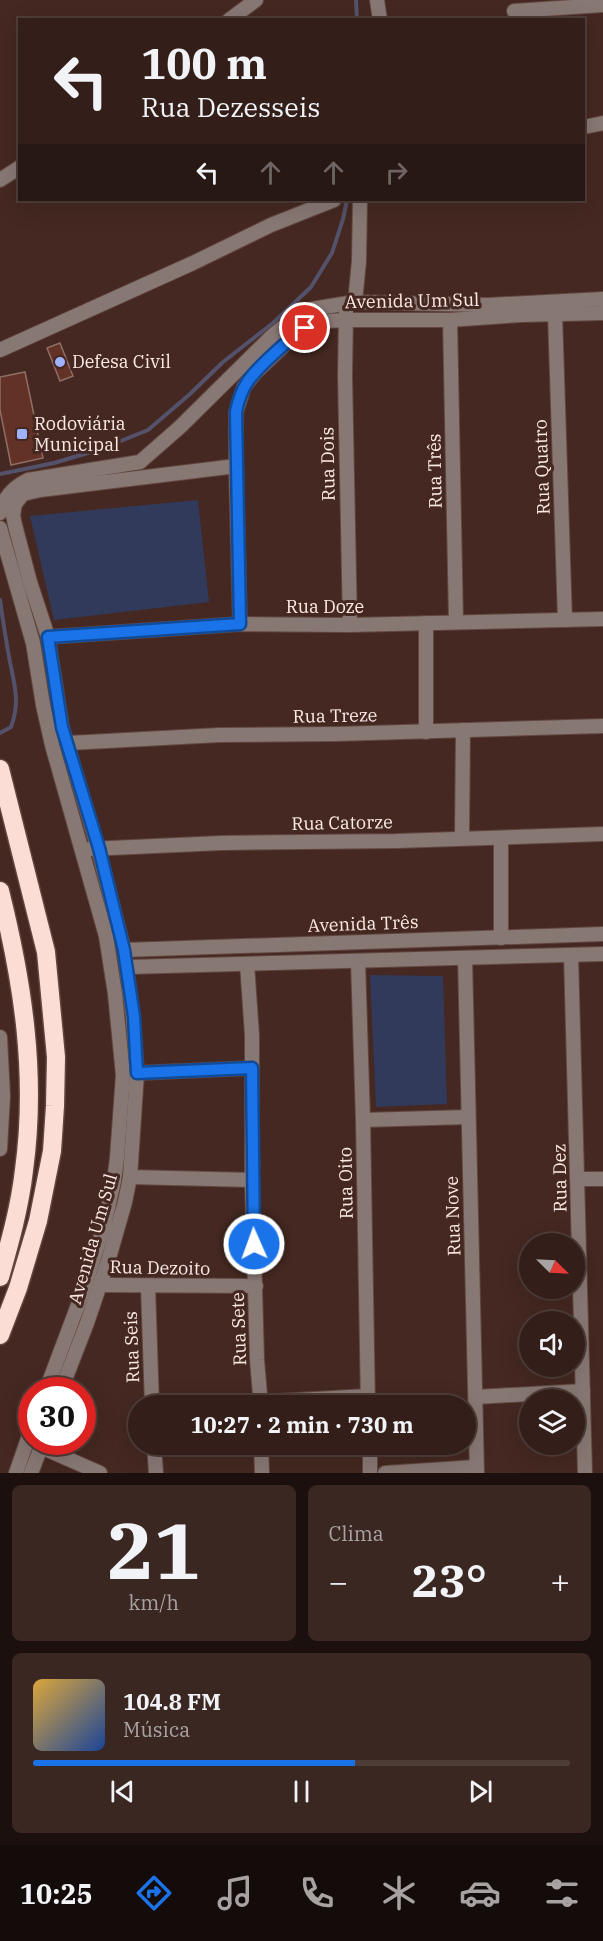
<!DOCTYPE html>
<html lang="pt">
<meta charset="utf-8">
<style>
body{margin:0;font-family:"IBM Plex Serif",serif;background:#3b2722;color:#f1f3f6;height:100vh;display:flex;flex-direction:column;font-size:22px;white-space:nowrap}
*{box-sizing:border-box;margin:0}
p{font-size:20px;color:#a9a2a2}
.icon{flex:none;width:33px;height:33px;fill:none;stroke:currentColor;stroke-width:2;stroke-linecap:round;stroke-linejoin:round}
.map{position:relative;height:1473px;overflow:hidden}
.sheet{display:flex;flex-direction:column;gap:12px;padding:12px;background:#1c100e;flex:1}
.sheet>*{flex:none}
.top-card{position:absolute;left:18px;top:18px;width:567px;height:183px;border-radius:0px;box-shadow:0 6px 24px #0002,0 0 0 2px #4e3c38;background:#331e19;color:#f1f3f6;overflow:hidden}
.needle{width:39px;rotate:114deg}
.fabs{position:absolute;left:519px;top:1233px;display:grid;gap:12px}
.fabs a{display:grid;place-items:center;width:66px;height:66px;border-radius:50%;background:#331e19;box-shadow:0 6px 24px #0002,0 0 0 2px #4e3c38;font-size:30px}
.speed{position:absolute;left:18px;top:1377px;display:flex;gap:12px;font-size:30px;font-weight:700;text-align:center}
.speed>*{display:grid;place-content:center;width:78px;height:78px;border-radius:50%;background:#331e19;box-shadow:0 6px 24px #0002,0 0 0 2px #4e3c38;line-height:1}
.speed .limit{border:9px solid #d22;background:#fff;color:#111}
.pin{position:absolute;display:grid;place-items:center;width:51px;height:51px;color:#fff;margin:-26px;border:3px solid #fff;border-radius:50%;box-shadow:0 2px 6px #0007}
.me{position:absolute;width:66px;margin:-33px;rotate:358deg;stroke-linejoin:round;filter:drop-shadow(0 0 4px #0008)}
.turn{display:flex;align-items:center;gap:21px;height:126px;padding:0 24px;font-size:27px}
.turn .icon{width:78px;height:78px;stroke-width:2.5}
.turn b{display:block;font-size:42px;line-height:51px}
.lanes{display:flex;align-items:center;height:57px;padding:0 24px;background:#0003;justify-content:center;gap:30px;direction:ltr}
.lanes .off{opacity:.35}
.big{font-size:45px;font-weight:700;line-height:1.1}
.sheet .card{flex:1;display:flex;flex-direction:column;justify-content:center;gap:9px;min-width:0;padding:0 21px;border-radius:9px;background:#3b2722}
.sheet .dial{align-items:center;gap:0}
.dial b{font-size:78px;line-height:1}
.song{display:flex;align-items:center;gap:18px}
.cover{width:72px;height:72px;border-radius:9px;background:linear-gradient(135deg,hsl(40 70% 55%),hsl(220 70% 35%))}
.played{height:6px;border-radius:3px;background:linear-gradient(90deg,#1a73e8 60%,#4e3c38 60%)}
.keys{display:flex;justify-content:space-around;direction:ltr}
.heat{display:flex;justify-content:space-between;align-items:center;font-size:33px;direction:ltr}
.sheet .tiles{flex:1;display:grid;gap:12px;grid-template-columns:1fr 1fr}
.card:last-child{grid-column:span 2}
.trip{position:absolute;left:128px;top:1395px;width:348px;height:60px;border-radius:30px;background:#331e19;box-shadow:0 6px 24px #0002,0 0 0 2px #4e3c38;font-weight:700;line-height:60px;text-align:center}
.menu{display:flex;height:96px;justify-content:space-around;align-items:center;background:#140c0a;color:#a9a2a2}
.menu .icon{width:42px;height:42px}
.menu .on{color:#1a73e8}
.menu b{font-size:27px;color:#f1f3f6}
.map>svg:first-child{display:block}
</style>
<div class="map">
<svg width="603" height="1473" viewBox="0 0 603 1473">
<rect width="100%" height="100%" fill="#442821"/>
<g fill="#313a5b">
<path d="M198 500 209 602 54 620 30 516Z"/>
<path d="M370 975 443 976 447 1104 376 1107Z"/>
</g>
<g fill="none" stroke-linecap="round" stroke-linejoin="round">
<g stroke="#54526a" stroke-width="4">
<path d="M356 0 357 20"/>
<path d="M0 474 54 463 101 449 148 430 190 394 223 362 273 323 311 287 332 253 343 219 347 200"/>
<path d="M0 600C3 621 6 641 10 662 15 687 20 702 11 727L0 733"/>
</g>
</g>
<g fill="#623227" stroke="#906e66" stroke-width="1.5">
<path d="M60 343 73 376 60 381 47 348Z"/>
<path d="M25 372 43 458 11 465 0 410V377Z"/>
</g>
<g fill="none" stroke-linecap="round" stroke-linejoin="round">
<defs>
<g id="minor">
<path d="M377 0 380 20"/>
<path d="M514 11 603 5"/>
<path d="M229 20 256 0"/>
<path d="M584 127 603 123"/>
<path d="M0 180 20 167"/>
<path d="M355 302 359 261 360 200"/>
<path d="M346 312 345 376 350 625"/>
<path d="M555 314 565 620"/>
<path d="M450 320 456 621"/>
<path d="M0 350 193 263 271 225 334 200"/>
<path d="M236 466 240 624"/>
<path d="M0 513C4 497 13 487 28 480L140 462 180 427 272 336 293 319 312 309 355 302 488 305 603 299"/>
<path d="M0 528 33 643 43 705 52 745 106 936 115 994 123 1075 117 1158 114 1181 104 1226 84 1289 46 1390"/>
<path d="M426 623V732"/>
<path d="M48 637 240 624 350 625 603 619"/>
<path d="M69 743 219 735 337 734 603 726"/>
<path d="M462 838 463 730"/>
<path d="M89 849 221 843 396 841 603 834"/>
<path d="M501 938V838"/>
<path d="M124 950 603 934"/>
<path d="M571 955 585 1473"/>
<path d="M465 958 477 1473"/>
<path d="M358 961 363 1120 368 1406"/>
<path d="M247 964 252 1035V1180L257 1360 261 1406"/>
<path d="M128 967 603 954"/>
<path d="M0 1037 3 1096 0 1149"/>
<path d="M137 1073 252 1068"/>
<path d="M363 1120 468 1117"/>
<path d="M130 1177 252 1180"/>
<path d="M578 1179H603"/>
<path d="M100 1285 256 1286"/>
<path d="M148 1286 152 1406"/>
<path d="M61 1390 87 1323 109 1258 125 1202 130 1177 137 1073 133 1017 124 950 98 848 62 727 48 637 30 582 15 525 13 515 15 504 23 494 40 490 236 466V412L244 387 255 373 297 333 312 325 326 321 347 320H450L520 315 603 313"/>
<path d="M476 1397 583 1391"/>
<path d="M261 1402 368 1396"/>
<path d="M154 1444 156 1473"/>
<path d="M261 1444 262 1473"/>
<path d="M370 1444V1473"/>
<path d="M41 1447 100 1473"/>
<path d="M16 1473 32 1427"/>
<path d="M31 1473 43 1442"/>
<path d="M385 1473 476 1467"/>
</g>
<g id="highway">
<path d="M0 769 46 952 56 1057 55 1106 52 1151 38 1221 18 1288 0 1335"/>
<path d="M0 891C23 983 37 1075 24 1170 20 1206 10 1242 0 1277"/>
</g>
</defs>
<use href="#minor" stroke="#624740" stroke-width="16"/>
<use href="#highway" stroke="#624740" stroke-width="21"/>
<use href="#minor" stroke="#887874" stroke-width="14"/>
<use href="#highway" stroke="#fcddd6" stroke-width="18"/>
</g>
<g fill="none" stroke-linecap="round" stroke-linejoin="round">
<defs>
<path id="route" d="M254 1244 252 1068 137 1073 134 1017 124 950 99 848 62 727 48 637 240 624 236 412C238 401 242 390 248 381 259 366 289 339 305 328"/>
</defs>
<use href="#route" stroke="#114b97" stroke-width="15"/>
<use href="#route" stroke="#1a73e8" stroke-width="10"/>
</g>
<g fill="#9fb3fd" stroke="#442821" stroke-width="2">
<circle cx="60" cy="362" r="6"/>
<rect x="16" y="428" width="12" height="12" rx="3"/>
</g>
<g text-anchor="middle" stroke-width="6" stroke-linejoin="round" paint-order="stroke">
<g font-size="18" fill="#fdeae5" stroke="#442821">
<text transform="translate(412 301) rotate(-1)" y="6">Avenida Um Sul</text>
<text transform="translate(328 464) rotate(-91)" y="6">Rua Dois</text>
<text transform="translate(542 467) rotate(-92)" y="6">Rua Quatro</text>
<text transform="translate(435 471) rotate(-91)" y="6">Rua Três</text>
<text x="325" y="613">Rua Doze</text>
<text transform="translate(335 716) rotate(-1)" y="6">Rua Treze</text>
<text transform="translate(342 823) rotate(-1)" y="6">Rua Catorze</text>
<text transform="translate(363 924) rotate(-2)" y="6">Avenida Três</text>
<text transform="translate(560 1178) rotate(-91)" y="6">Rua Dez</text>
<text transform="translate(346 1183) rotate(-91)" y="6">Rua Oito</text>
<text transform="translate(453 1216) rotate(-92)" y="6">Rua Nove</text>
<text transform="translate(93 1239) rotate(-74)" y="6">Avenida Um Sul</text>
<text transform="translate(160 1268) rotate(1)" y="6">Rua Dezoito</text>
<text transform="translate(239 1329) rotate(-92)" y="6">Rua Sete</text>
<text transform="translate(132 1347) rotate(-92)" y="6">Rua Seis</text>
</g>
<g font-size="18" fill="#fdeae5" stroke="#442821" text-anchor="start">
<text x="72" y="368">Defesa Civil</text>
<text x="34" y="430">Rodoviária<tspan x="34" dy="21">Municipal</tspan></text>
</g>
</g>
</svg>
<div class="fabs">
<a><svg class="needle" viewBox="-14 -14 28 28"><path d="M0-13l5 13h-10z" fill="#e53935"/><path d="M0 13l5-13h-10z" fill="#a9a2a2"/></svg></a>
<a><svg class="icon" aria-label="sound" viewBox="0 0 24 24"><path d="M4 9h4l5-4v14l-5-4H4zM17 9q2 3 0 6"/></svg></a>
<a><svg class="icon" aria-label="layers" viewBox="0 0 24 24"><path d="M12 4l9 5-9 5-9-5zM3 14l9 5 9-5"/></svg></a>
</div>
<div class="speed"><div class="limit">30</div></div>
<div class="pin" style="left:305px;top:328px;background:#d93025"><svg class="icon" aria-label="arrive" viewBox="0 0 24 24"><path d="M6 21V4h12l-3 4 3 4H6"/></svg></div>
<svg class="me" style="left:254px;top:1244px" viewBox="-20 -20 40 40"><circle r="17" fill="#1a73e8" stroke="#fff" stroke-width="3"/><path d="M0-11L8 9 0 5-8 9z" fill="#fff"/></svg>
<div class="trip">10:27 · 2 min · 730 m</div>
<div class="top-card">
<div class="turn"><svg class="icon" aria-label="left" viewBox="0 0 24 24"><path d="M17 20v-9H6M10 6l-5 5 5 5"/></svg><div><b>100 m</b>Rua Dezesseis</div></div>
<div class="lanes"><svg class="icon" aria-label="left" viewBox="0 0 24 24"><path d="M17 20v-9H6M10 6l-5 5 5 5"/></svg><svg class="icon off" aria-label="ahead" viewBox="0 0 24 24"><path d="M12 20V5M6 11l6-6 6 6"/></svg><svg class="icon off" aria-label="ahead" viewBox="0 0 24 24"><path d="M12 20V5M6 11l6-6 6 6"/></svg><svg class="icon off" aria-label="right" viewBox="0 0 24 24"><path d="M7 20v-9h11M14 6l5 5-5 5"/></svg></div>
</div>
</div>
<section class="sheet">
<div class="tiles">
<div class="card dial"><b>21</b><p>km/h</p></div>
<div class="card"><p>Clima</p>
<div class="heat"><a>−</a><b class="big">23°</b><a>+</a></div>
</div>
<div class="card">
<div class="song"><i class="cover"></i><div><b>104.8 FM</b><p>Música</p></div></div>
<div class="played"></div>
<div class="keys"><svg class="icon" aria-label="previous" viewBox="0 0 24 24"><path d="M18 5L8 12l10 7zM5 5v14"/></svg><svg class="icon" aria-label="pause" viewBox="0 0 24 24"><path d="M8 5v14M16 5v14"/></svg><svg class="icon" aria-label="next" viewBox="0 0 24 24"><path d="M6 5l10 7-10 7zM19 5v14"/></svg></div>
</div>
</div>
</section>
<nav class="menu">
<b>10:25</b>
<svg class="icon on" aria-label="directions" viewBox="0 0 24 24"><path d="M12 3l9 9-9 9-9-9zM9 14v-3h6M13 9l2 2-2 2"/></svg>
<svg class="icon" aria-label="music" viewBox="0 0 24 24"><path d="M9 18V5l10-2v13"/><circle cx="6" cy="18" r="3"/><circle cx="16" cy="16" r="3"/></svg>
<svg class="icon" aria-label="phone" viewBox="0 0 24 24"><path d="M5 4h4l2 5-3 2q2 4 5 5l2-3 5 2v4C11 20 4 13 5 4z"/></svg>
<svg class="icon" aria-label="climate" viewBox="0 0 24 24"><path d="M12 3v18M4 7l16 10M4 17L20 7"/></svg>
<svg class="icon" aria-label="car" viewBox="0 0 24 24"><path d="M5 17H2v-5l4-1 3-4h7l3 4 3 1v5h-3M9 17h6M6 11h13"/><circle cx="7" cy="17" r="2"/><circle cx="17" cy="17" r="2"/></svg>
<svg class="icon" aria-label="filters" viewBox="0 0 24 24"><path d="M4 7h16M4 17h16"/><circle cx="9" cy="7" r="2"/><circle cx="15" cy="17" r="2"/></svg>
</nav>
